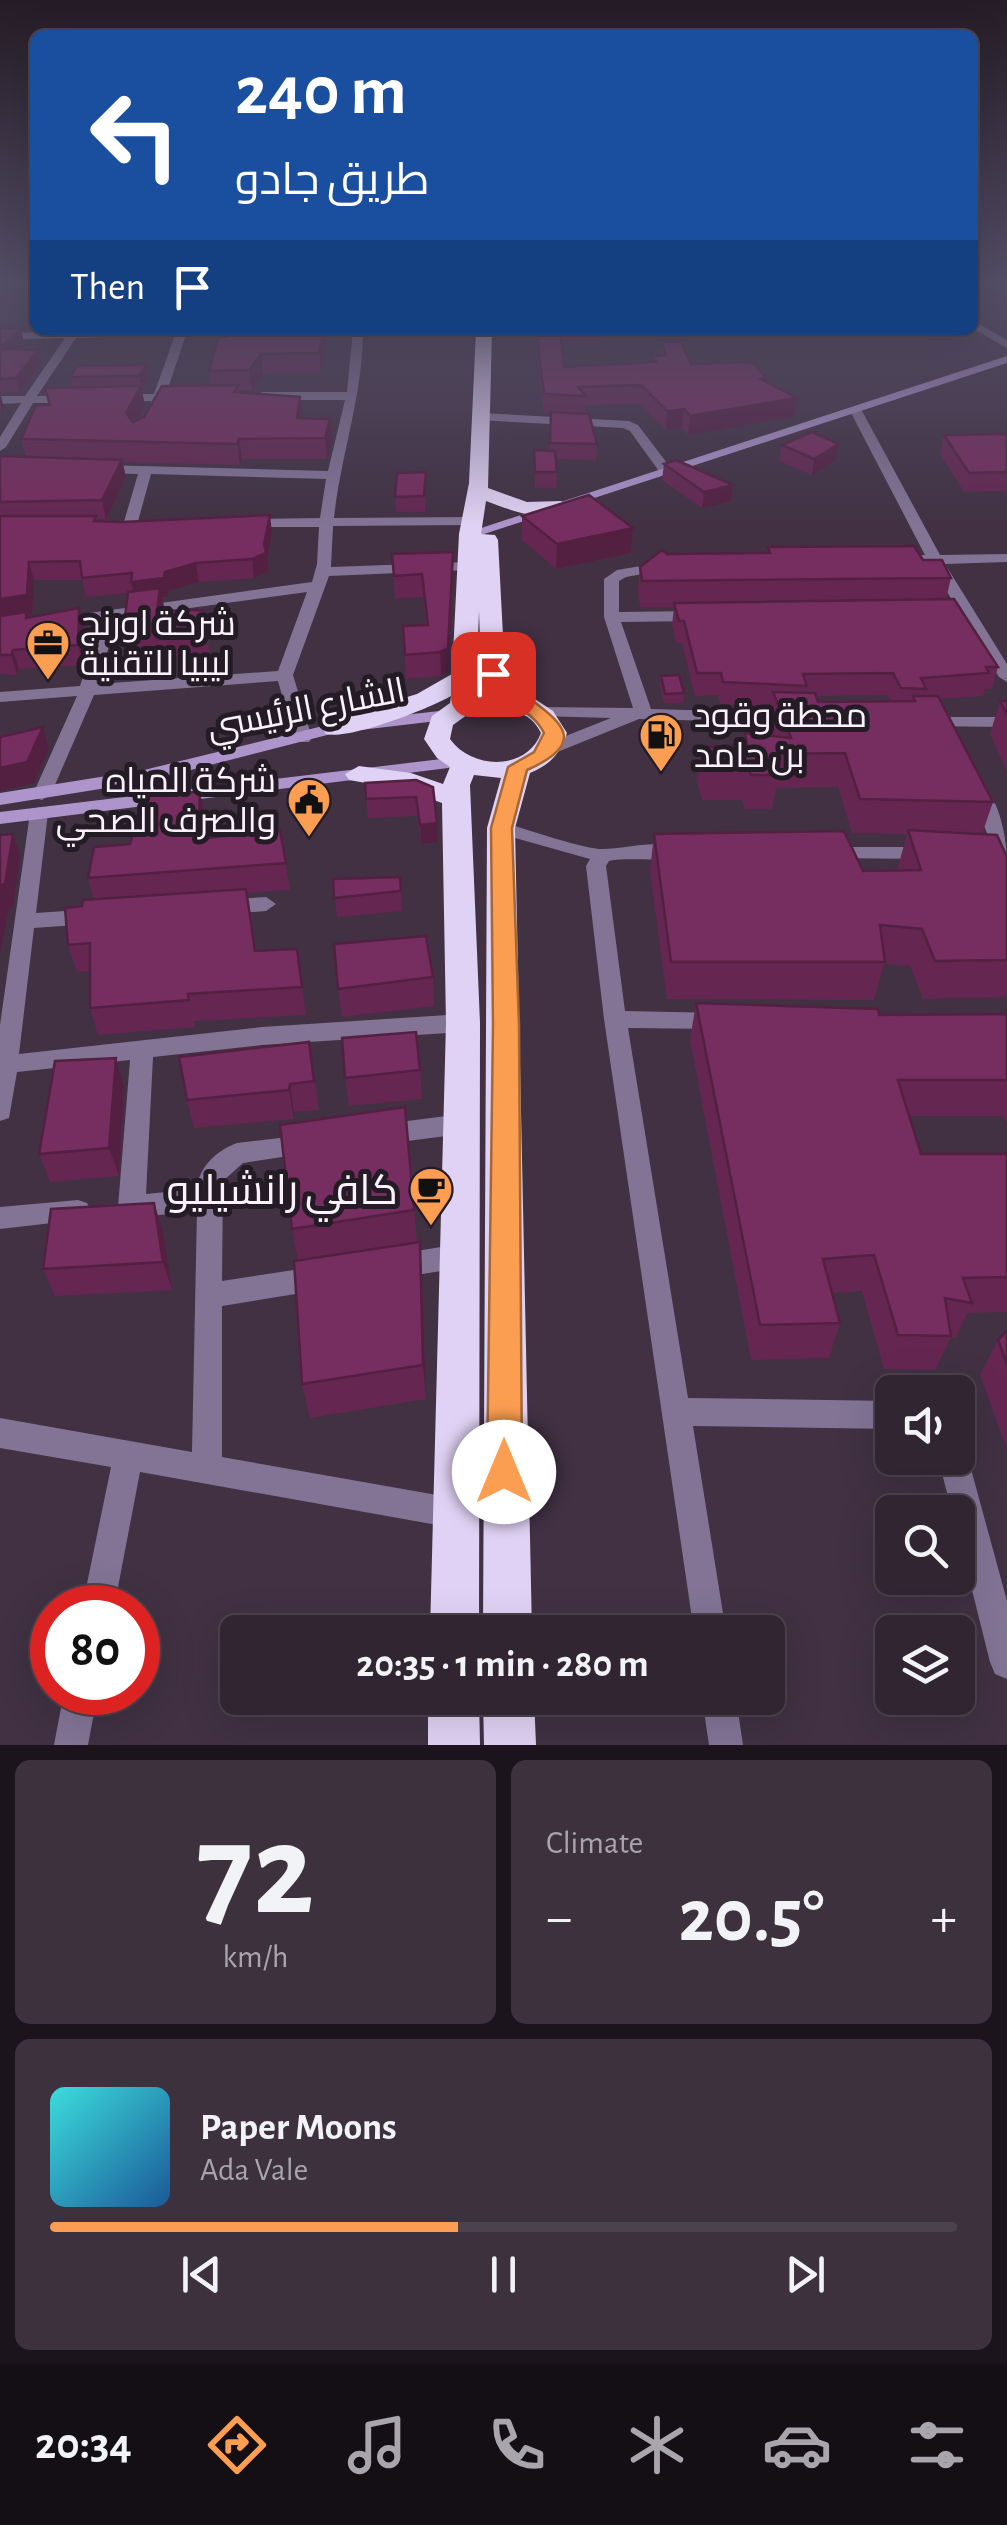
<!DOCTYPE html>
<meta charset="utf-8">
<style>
body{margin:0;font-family:"Alegreya Sans",Cairo,sans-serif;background:#3d313e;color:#f1f3f6;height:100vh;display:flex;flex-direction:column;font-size:38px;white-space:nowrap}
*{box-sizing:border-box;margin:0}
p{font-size:32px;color:#a8a5ac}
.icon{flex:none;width:55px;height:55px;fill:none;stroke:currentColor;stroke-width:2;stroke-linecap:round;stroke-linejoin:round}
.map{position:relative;height:1745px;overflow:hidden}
.drawer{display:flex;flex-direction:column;gap:15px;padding:15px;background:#1b141c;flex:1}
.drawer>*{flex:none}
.hud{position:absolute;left:30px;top:30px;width:948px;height:305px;border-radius:15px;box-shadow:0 10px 40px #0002,0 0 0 2px #4c424d;background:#1a4fa0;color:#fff;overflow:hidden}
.buttons{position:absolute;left:875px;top:1375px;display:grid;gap:20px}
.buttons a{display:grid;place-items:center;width:100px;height:100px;border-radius:15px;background:#312532;box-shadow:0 10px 40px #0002,0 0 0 2px #4c424d;font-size:50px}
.speed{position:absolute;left:30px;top:1585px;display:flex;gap:20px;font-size:50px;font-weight:700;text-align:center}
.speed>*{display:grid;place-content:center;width:130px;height:130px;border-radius:50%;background:#312532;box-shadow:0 10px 40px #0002,0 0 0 2px #4c424d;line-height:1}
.speed .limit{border:15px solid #d22;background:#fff;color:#111}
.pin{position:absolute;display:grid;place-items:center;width:85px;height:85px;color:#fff;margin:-42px;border-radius:20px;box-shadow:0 5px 15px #0006}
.me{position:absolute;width:110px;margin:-55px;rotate:0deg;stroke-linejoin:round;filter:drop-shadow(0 0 8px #0008)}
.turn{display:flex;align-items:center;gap:35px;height:210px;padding:0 40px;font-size:45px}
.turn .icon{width:130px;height:130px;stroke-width:2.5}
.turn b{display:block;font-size:70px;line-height:85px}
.then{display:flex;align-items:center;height:95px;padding:0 40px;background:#0003;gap:20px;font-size:38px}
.big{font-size:75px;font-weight:600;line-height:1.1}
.drawer .tile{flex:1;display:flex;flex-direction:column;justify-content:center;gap:15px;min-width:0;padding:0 35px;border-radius:15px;background:#3d313e}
.drawer .dial{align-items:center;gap:0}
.dial b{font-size:130px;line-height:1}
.song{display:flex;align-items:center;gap:30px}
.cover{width:120px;height:120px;border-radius:15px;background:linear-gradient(135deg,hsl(180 70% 55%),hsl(210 70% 35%))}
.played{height:10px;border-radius:5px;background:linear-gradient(90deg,#fc9e52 45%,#4c424d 45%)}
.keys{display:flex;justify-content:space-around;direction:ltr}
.heat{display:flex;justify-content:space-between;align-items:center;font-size:55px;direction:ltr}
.drawer .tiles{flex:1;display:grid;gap:15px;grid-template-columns:1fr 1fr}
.tile:last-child{grid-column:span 2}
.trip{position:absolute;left:220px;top:1615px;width:565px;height:100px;border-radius:15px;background:#312532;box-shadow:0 10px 40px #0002,0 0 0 2px #4c424d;font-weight:600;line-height:100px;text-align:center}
.tabs{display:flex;height:160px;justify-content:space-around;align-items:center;background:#140f14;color:#a8a5ac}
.tabs .icon{width:70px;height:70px}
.tabs .active{color:#fc9e52}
.tabs b{font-size:45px;color:#f1f3f6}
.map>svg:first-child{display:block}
</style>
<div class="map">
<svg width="1007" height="1745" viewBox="0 0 1007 1745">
<rect width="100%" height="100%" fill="#413143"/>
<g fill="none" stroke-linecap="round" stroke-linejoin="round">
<g fill="#837496" fill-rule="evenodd">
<path d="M972 320 1007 340V348L972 328Z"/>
<path d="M71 330 81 332 260 330 255 333 186 335 166 394 183 393 189 397 183 401H163L156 409 150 405 151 401 117 402 111 398 117 394H154L175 335 76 338 37 396 73 395 79 399 73 403H33L6 447 0 451V437L21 403 0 404V396H25L65 338 0 340V334Z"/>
<path d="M353 330H363C363 395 341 454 334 518L472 517 479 521 472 525 333 526 331 567 469 562 476 566 469 570 329 576 293 675 312 738 309 742H297L294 738 278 681 94 695 51 794 42 800 35 798 33 794 77 696 0 702V692L80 686 101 620 59 626 53 624V618L312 582 317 564 319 527H247L240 523 247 519 320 518 326 479 151 474 137 525 130 529 123 525 138 474 101 473 94 469 101 465 328 471 345 400H262L256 396 262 392H347ZM307 592 278 671 98 684 117 618Z"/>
<path d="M856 407 862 411 940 555 1007 554V562L945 564 1007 664V682L999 677 930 564H904L897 560 904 556 925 555 850 411Z"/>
<path d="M482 413 629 421 638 425 673 471 661 474 630 431 623 428 478 420V414Z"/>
<path d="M665 562 670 563V569L626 577 619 581V612L700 611 708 616 700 621 621 622 651 709 795 713 804 718 795 723 639 719 555 753H543L540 749 543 745 611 718 539 716 533 715 530 711 533 707 633 708 604 617V579L617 570Z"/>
<path d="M929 717H1007V727L923 726 920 722 923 718Z"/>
<path d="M978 784C1000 794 1007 841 1007 864L997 857 969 790Z"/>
<path d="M39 807 48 813 36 913 266 897 276 904 266 911 34 928 19 1054 262 1027 463 1014 471 1017 474 1023 471 1029 463 1032 262 1045 153 1057 146 1194 197 1189C198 1168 217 1150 237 1143L306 1135 315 1138 318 1145 315 1152 243 1163 223 1181 222 1281 320 1266 330 1269 333 1278 330 1287 320 1290 222 1306V1457L454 1498 465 1502 469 1513 465 1524 454 1528 140 1472 114 1608H82L111 1467 0 1448V1418L192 1452 197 1211 131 1218 122 1215 118 1207 130 1060 17 1072 9 1118 0 1121V1025L30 813Z"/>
<path d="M501 822C525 828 582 849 603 849 625 849 672 836 689 852 675 865 631 856 609 861L606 866 625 1011 720 1013 728 1015 731 1021 728 1027 720 1029 628 1028 688 1398 892 1401V1429L693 1426 726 1632H694L604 1019 586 866 590 859 494 832 491 828Z"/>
<path d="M828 847H929L939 853 929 859 821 858 818 853Z"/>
<path d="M462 1114 471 1117 474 1124 471 1131 462 1134 384 1144 375 1141 372 1134 375 1127 384 1124Z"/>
<path d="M78 1200 87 1203 91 1211 87 1219 0 1229V1207Z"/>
<path d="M459 1244 468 1248 472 1256 468 1264 459 1268 398 1278 389 1274 385 1266 389 1258 398 1254Z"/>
<path d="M958 1445 964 1447 968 1458 1007 1601V1679L995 1674 990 1662 958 1534V1512H952L938 1458H958Z"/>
<path d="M64 1692H98L88 1745H54Z"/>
<path d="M702 1698H736L743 1745H709Z"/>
</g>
<g fill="#ad95cc" fill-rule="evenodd">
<path d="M1007 356V363L475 537 463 534Z"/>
<path d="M448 710 454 711 457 715 454 719 335 733 144 782 0 805V793L144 770 335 723Z"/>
<path d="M458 757 464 758 467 762 464 766 0 824V812Z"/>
</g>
<g fill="#e0d2f4" fill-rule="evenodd">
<path d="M476 330H492L488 488 527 502 561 501 571 507C550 526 510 510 486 501L481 534 495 535 498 540 505 674 509 682 553 711 567 733C560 754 551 764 530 773L515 828 532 1632H483L487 828 501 778 474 775 470 785 480 1023 479 1632H430L446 1023 442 803 406 790 349 780 345 774 359 766 411 773 443 784 450 767 437 758 424 739 432 716 450 703 451 696C428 709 350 740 326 734L322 728 326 722 417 694 452 674 459 534 469 483ZM479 611 481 674 493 693 476 696ZM488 709C510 709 531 711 541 733 527 771 472 770 450 739L453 725 471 712Z"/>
<path d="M428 1698H479L480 1745H428Z"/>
<path d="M483 1698H534L536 1745H484Z"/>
</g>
</g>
<g fill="#652752" fill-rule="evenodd">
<path d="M0 328 21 329 24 343 17 350H38L41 364 20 392 0 393 4 408 2 412H0Z"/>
<path d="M249 330H330L321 373 263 374 252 390H240V393L302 418 330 419 332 439 327 459H242L240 465 122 462 126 477 106 519H97V521L272 533 267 559 269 571 254 578 199 582 168 591V597H162L165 611 203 610 210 655 129 660 123 633 127 593 86 597 82 580H34L32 614 27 615V617L79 608 84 627 83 665 19 669 17 675 0 674V456L26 457 21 439 49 405 73 387 71 377 146 365 148 379 142 391 145 406 137 420 211 386 209 371Z"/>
<path d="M534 330H601L600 343H561L564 367 650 362 651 356 660 355 661 342 691 364 766 378 765 381 797 398 794 417 688 435 682 428 666 430 640 404 585 405V414L597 444 596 460 556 459 557 488H535L534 450 550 451 551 413H544Z"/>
<path d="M1007 434V491L964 492 940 453 944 435Z"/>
<path d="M782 445 836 460 812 475 779 461Z"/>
<path d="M664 464 733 485 731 501 702 508 662 480Z"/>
<path d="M426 487 425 512H396L395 497Z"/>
<path d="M522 516 633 528 631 553 556 569 522 540Z"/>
<path d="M768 547 923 560 951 578 946 599 998 667 992 689H985L983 696 939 699 993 802 982 834 1007 857V997L923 999 910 966 884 964 874 1000 667 999 650 871 654 834 863 871 899 870 898 867 907 834 852 833 838 787 776 788 772 809H745L742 800H702L697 781 701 747 743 745 745 733 771 736 768 726 771 707 720 704 718 695 695 696 682 643H676L672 625 674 607H640L638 592 640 567 667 554 767 553ZM887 695 891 701 818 702 816 696Z"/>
<path d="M392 554 453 574 448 672 441 676 406 679 403 626 426 625 423 597 395 599Z"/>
<path d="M661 676 684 693 683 703H664L660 685Z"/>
<path d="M1000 701H1007V772L990 734Z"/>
<path d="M416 780 437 823 438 842 421 844 417 816 368 818 365 783Z"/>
<path d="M200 792 205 818 204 838 280 830 290 890 246 893 256 951 297 949 306 1015 194 1021 195 1027 98 1035 90 1008V971L77 972 68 945 82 906 94 900 88 878Z"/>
<path d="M400 877 402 911 337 917 333 879Z"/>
<path d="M433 977 434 1006 342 1017 338 989Z"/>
<path d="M696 1003 879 1015 1007 1014V1124L1003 1116H909L921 1154H1007V1312L967 1313 956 1338 951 1337 935 1370 884 1369 862 1291 832 1293 840 1323 829 1358 751 1360 690 1040Z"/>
<path d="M309 1042 319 1110 294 1112V1119L194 1128 187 1100Z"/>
<path d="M116 1058 124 1087 119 1176 50 1182 39 1154Z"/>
<path d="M420 1070 422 1099 349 1106 345 1078Z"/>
<path d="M405 1107 417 1242 422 1278 426 1399 310 1418 302 1384 298 1260 292 1229Z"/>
<path d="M163 1231 172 1290 55 1296 43 1269Z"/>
<path d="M1007 1331V1449L980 1375 998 1340Z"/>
</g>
<g fill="#532042">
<path d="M21 329 24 343 1 363 0 347Z"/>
<path d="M324 330H330L321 373 319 353Z"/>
<path d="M38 350 41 364 20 392 16 378Z"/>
<path d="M261 354 263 374 252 390 249 370Z"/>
<path d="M146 365 148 379 142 391 145 406 130 433 126 413 141 386 139 376Z"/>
<path d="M0 393 4 408 2 412 0 403Z"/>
<path d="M300 397 302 417 299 438 297 418Z"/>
<path d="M797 398 794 417 688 435 690 416Z"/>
<path d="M684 409 682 428 666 430 667 411Z"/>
<path d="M330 419 332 439 327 459 325 438Z"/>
<path d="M239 439 242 459 240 465 237 444Z"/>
<path d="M839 444 836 460 812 475 814 459Z"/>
<path d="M122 460 126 477 106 519 102 500Z"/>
<path d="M733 485 731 501 702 508 704 492Z"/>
<path d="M270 515 272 533 267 559 269 571 254 578 252 559 264 544Z"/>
<path d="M633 528 631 553 556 569 557 544Z"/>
<path d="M453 552V574L448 672 441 676 440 652Z"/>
<path d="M29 562 34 580 32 614 27 615 31 632 0 619V599Z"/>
<path d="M196 563 199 582 168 591V597H162L165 614 135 601 131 582Z"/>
<path d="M79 608 84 627 83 665 78 645Z"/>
<path d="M13 650 19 669 17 675 11 655Z"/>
<path d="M43 727 49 748 34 783 0 791V768Z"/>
<path d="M200 792 205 818 204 865 198 839Z"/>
<path d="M437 823 438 842 421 844 420 825Z"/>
<path d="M13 834 20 856 13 907 9 908 0 954V891Z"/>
<path d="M116 1058 124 1087 119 1176 109 1148Z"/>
<path d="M290 1084 294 1112V1119L289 1090Z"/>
<path d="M154 1203 163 1231 172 1290 163 1262Z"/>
<path d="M420 1242 422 1278 426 1399 423 1365Z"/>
</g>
<g fill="#762d5f" stroke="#532042" stroke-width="2.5">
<path d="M0 328 21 329 0 347Z"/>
<path d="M249 330H324L319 353 261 354 249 370 209 371 218 339Z"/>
<path d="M536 330H560L564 367 656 362 651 356 666 355 661 342H681L691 364 752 362 766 378 761 379 797 398 690 416 684 409 667 411 641 385 578 387 586 396 544 394Z"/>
<path d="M0 349 38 350 16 378 0 379Z"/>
<path d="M146 365 139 376 71 377 77 366Z"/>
<path d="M239 385 234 392 300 397 297 418 330 419 325 438 239 439 237 444 21 439 36 405H50L45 388 141 386 126 413 133 422 144 417 162 386Z"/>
<path d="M551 412 589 414 597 444 550 443Z"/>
<path d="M812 432 839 444 814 459 782 445Z"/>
<path d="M1007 434V472L969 473 944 435Z"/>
<path d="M534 450 555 451 557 472H535Z"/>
<path d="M0 456 122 460 102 500 0 502Z"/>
<path d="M676 460 733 485 704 492 664 464Z"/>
<path d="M426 472 424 496 395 497 397 473Z"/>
<path d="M589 495 633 528 557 544 522 516Z"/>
<path d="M270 515 264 544 266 553 252 559 196 563 165 572 164 578 131 582 132 573 82 578 80 561 29 562 27 595 0 599V516H96L94 521 122 522Z"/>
<path d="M914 546 923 560H942L951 578 642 581 640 567 662 550 667 554 770 553 768 547Z"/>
<path d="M453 552 448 648 440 652 405 655 403 626 428 625 422 574 394 576 392 554Z"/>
<path d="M160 588 157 611 203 610 206 628 123 633 128 592Z"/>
<path d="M954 599 998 667H986L989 673 921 678 926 689 901 688 893 673 803 674 807 686 723 682 721 673H697L684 621H679L674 603Z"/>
<path d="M79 608 78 645 13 650 11 655H0V616L26 612V618Z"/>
<path d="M679 675 684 693 665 694 661 676Z"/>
<path d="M773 692 815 693 818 702 915 701 913 696H938L993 802 860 799 845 753 773 754 779 775H751L747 766H707L701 747 747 745 745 733 791 738Z"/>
<path d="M1000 701H1007V715Z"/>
<path d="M43 727 27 762 0 768V737Z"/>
<path d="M416 780 433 787 437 823 420 825 416 797 366 799 365 783Z"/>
<path d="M200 792 198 839 280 830 286 863 88 878 94 847 130 844 144 794Z"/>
<path d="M908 830 997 835 1007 857V960L935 961 922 929 880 925 885 962H671L654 834 844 831 863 871 921 870Z"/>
<path d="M13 834 5 884 1 885 0 891V835Z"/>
<path d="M400 877 401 891 334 898 333 879Z"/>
<path d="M246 889 255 951 297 949 302 987 188 994 189 1000 90 1008V943L68 945 65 908 82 906 83 900Z"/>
<path d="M426 936 433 977 338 989 334 944Z"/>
<path d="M696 1003 878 1009 879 1015 1007 1014V1080H898L921 1154H1007V1277L963 1278 972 1303 945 1298 951 1336 898 1335 874 1255 823 1259 840 1323 760 1325Z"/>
<path d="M416 1032 420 1070 345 1078 342 1038Z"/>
<path d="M309 1042 314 1081 290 1084 289 1090 187 1100 179 1057Z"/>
<path d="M116 1058 109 1148 39 1154 55 1061Z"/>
<path d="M405 1107 414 1210 292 1229 280 1125Z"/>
<path d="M154 1203 163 1262 43 1269 51 1209Z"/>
<path d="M420 1242 423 1365 302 1384 294 1261Z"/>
<path d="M1007 1331V1364L998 1340Z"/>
</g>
<linearGradient id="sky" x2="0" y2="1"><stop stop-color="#241b25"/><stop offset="0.54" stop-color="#544e66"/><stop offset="1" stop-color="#544e66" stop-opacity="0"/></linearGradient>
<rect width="1007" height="527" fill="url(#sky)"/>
<path fill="#fc9e52" stroke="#a46735" stroke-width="2.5" d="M493 668 500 670C521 706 615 731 527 770L512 828 519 1025 522 1472 517 1484 504 1489 492 1484 487 1472 493 1025 491 828 508 767 534 752 544 733C531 706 496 702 484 674Z"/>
<defs>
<symbol id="office-pin" viewBox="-11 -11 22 30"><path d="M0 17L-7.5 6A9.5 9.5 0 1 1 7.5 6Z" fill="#fc9e52" stroke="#231c24"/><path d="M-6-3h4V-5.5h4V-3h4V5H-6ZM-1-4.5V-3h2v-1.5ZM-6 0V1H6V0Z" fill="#111"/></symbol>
<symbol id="fuel-pin" viewBox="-11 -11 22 30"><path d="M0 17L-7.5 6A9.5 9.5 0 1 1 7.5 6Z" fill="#fc9e52" stroke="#231c24"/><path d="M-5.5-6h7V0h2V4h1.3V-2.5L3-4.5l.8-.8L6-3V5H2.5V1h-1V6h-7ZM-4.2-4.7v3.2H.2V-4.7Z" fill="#111"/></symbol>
<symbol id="civic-pin" viewBox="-11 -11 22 30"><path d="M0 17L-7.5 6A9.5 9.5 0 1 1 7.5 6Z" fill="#fc9e52" stroke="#231c24"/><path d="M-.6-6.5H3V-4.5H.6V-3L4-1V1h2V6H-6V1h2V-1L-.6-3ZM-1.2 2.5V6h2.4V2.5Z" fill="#111"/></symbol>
<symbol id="cafe-pin" viewBox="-11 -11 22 30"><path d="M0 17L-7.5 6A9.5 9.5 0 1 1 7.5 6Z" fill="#fc9e52" stroke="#231c24"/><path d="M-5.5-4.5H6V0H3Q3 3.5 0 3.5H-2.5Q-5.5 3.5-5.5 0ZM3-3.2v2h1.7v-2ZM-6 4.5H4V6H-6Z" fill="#111"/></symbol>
</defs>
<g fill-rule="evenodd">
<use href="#office-pin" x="23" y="618" width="50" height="68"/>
<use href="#fuel-pin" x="636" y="710" width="50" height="68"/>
<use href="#civic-pin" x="284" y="775" width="50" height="68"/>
<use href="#cafe-pin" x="406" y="1164" width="50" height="68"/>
</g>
<g text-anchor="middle" stroke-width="10" stroke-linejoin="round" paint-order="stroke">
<g font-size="35" fill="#fbf1fc" stroke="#231c24" text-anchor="start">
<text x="80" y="635">شركة اورنج<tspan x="80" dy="40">ليبيا للتقنية</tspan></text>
<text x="694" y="727">محطة وقود<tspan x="694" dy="40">بن حامد</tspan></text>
<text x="276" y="792" text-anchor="end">شركة المياه<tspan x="276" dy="40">والصرف الصحي</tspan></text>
</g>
<g font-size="35" fill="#fbf1fc" stroke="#231c24">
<text transform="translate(306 708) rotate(-11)" y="12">الشارع الرئيسي</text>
</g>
<g font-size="42" fill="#fbf1fc" stroke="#231c24" text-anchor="end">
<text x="398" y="1204">كافي رانشيليو</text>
</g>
</g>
</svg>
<div class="buttons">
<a><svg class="icon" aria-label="sound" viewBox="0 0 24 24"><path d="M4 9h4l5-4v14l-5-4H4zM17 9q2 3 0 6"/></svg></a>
<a><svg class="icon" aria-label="search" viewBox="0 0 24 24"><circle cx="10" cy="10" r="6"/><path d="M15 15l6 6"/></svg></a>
<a><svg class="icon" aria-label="layers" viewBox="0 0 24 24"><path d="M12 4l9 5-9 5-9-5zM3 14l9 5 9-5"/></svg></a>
</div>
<div class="speed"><div class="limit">80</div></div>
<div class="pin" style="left:493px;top:674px;background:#d93025"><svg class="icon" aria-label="arrive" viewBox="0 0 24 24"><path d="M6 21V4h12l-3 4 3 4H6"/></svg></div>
<svg class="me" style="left:504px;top:1472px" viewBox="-20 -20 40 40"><circle r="19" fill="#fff"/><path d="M0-13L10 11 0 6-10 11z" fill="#fc9e52"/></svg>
<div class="trip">20:35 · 1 min · 280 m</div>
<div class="hud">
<div class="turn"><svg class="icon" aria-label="left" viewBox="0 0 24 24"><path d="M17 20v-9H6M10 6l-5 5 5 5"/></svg><div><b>240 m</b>طريق جادو</div></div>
<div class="then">Then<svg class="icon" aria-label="arrive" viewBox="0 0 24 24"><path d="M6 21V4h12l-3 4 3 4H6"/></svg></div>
</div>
</div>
<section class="drawer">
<div class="tiles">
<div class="tile dial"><b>72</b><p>km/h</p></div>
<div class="tile"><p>Climate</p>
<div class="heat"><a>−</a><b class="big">20.5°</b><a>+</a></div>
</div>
<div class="tile">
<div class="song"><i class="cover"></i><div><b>Paper Moons</b><p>Ada Vale</p></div></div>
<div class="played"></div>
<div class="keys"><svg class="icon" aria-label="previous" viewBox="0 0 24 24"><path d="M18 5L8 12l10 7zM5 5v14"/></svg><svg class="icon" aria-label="pause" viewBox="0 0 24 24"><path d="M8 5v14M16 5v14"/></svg><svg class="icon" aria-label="next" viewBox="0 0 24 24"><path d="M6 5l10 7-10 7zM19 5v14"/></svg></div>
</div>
</div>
</section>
<nav class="tabs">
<b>20:34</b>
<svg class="icon active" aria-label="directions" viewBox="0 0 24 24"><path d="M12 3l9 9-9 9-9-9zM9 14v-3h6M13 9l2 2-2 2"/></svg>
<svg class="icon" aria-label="music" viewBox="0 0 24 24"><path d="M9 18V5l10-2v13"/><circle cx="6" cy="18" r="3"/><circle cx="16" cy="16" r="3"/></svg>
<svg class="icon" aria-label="phone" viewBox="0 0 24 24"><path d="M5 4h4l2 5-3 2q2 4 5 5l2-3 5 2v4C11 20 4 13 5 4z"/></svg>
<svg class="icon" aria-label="climate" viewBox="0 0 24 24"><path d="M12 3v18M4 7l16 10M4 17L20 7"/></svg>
<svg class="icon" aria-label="car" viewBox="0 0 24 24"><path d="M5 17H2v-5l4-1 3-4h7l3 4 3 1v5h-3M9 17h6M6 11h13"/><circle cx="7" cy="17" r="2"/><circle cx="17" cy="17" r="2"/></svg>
<svg class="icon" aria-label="filters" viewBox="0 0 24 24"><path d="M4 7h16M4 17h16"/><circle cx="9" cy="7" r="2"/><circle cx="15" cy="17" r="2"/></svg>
</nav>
